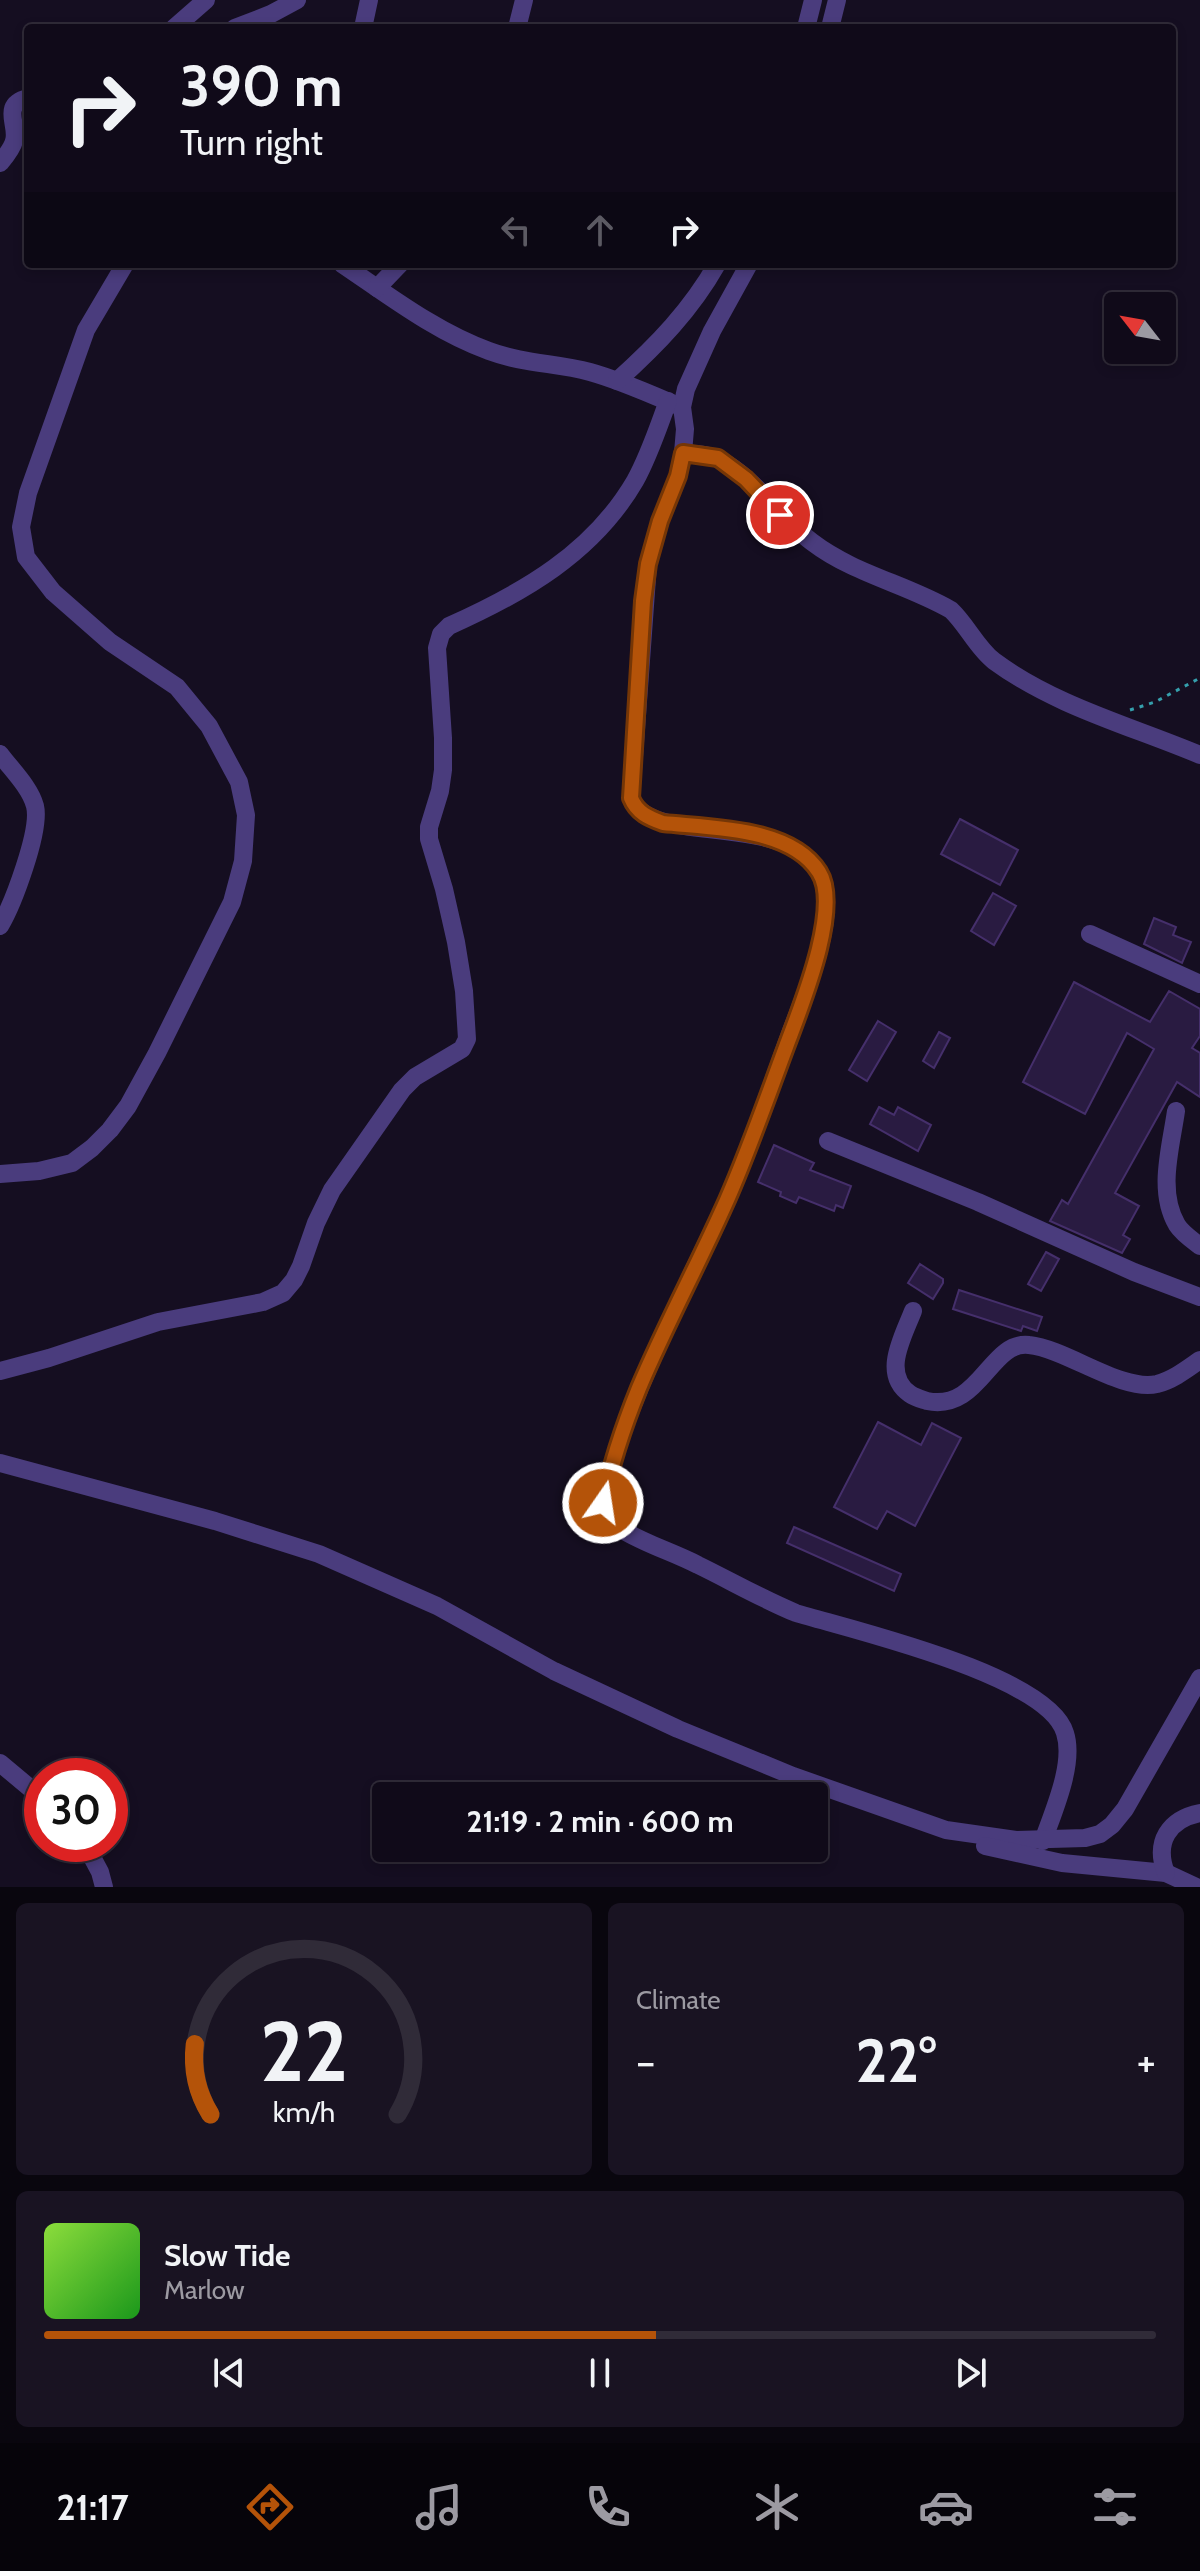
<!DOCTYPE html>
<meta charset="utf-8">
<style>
body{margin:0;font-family:Cabin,sans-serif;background:#191322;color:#f1f3f6;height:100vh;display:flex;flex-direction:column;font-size:30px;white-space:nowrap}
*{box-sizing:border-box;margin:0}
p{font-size:26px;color:#9c9aa2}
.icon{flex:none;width:44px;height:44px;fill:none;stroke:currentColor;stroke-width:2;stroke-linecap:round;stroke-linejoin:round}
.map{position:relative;height:1887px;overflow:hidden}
.drawer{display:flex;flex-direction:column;gap:16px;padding:16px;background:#09060e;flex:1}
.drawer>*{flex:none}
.guide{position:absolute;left:24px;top:24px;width:1152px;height:244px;border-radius:8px;box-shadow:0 4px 12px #0003,0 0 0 2px #302b38;background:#100a19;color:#f1f3f6;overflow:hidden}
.needle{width:52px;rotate:301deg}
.buttons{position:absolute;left:1104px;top:292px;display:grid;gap:16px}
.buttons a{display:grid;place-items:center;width:72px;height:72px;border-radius:8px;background:#100a19;box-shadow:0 4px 12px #0003,0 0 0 2px #302b38;font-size:40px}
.speed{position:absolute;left:24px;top:1758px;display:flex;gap:16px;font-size:40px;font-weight:700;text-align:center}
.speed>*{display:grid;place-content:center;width:104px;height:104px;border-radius:50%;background:#100a19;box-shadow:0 4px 12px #0003,0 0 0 2px #302b38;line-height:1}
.speed .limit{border:12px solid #d22;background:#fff;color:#111}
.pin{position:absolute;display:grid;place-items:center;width:68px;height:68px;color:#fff;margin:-34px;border:4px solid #fff;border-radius:50%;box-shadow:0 2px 8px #0007}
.me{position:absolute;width:88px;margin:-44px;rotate:13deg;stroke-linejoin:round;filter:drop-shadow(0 0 6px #0008)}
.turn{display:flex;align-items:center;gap:28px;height:168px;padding:0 24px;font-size:36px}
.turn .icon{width:104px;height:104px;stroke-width:2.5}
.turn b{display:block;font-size:56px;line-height:68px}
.lanes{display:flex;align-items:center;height:76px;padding:0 24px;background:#0003;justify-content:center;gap:40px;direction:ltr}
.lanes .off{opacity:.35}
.big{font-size:60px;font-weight:800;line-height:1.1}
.drawer .card{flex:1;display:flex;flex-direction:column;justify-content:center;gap:12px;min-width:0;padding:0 28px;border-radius:12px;background:#191322}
.drawer .dial{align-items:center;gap:0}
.dial svg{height:208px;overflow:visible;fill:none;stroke:#302b38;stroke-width:7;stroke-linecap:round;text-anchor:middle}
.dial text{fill:#f1f3f6;stroke:none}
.song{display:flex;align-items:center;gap:24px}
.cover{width:96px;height:96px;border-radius:12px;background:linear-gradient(135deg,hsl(90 70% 55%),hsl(120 70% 35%))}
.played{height:8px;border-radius:4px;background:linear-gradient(90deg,#b45309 55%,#302b38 55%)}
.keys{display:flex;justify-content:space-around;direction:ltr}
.heat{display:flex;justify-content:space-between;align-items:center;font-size:44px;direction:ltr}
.drawer .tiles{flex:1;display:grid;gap:16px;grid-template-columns:1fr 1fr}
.card:last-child{grid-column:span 2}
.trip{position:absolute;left:372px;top:1782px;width:456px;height:80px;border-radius:8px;background:#100a19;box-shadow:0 4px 12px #0003,0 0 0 2px #302b38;font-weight:800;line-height:80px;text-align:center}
.menu{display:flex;height:128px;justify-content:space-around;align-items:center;background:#06040a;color:#9c9aa2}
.menu .icon{width:56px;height:56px}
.menu .selected{color:#b45309}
.menu b{font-size:36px;color:#f1f3f6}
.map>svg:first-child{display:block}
</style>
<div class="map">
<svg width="1200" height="1887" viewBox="0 0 1200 1887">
<rect width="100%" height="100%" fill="#150e21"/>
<g fill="#291b41" stroke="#452f6b" stroke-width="2">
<path d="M960 819 1018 850 1000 885 941 854Z"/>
<path d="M993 893 1016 906 994 945 971 931Z"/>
<path d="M1154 918 1176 927 1173 935 1191 942 1182 963 1144 944Z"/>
<path d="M1074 982 1150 1022 1169 991 1200 1009V1036L1192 1048 1200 1053V1097L1177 1082 1115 1193 1139 1206 1123 1235 1130 1239 1122 1253 1050 1221 1062 1200 1068 1204 1154 1049 1127 1033 1085 1114 1023 1082Z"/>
<path d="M878 1021 896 1032 867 1081 849 1070Z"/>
<path d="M939 1032 950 1038 934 1068 923 1061Z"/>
<path d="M879 1107 894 1115 898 1107 931 1125 918 1151 870 1124Z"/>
<path d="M774 1145 814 1163 810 1170 851 1186 843 1208 836 1205 834 1211 799 1197 796 1203 780 1196 781 1192 758 1182Z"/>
<path d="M1046 1252 1059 1259 1041 1291 1028 1284Z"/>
<path d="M920 1264 943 1279V1283L933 1299 908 1283Z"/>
<path d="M959 1290 1042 1317 1037 1331 1023 1326 1021 1331 953 1309Z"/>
<path d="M878 1422 921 1445 932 1423 961 1438 915 1526 887 1511 877 1529 834 1507Z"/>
<path d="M794 1527 901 1574 894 1591 787 1543Z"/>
</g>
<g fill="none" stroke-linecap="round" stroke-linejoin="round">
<path stroke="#359fac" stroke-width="3" stroke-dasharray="4 6" stroke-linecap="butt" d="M1130 710 1155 702 1200 678"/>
<g stroke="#4a3c7d" stroke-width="18">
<path d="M174 28 206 0"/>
<path d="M235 28 271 14 297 0"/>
<path d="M363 28 369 0"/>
<path d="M517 28 524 0"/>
<path d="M806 28 813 0"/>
<path d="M830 28 837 0"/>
<path d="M0 163C5 157 12 149 14 141 19 125 0 105 28 98"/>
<path d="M342 264C388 295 436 332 489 351 524 364 556 363 590 372 619 380 648 393 676 405"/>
<path d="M749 264 712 331 686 389 682 407 685 429 683 453 678 476 660 521 648 564 631 798C650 846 774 812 815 866 820 873 824 880 825 888 832 931 805 994 790 1034 770 1089 751 1144 728 1198 706 1248 585 1477 609 1516 612 1521 617 1527 621 1529 645 1544 673 1552 698 1565 731 1581 762 1599 796 1613 852 1630 1048 1675 1065 1733 1075 1764 1053 1812 1043 1841"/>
<path d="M377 288 400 264"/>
<path d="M617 381C657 345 691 310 717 264"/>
<path d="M683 453C695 454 709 454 720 460 754 477 780 518 812 542 854 574 906 584 951 610 967 625 977 648 994 661 1055 706 1131 726 1200 755"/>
<path d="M0 754C11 769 30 787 35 806 41 830 13 904 0 926"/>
<path d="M1090 934 1200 984"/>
<path d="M1176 1111C1171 1147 1157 1191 1177 1225 1182 1233 1192 1240 1200 1246"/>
<path d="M828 1141 978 1202 1134 1272 1200 1297"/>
<path d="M0 1174 39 1171 72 1163 92 1148 110 1130 128 1106 157 1053 232 902 243 861 246 815 239 782 209 726 177 687 110 642 53 592 26 557 21 527 28 493 86 330 125 264"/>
<path d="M913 1311C903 1337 881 1374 910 1394 916 1398 921 1399 927 1401 980 1412 990 1340 1029 1345 1067 1349 1121 1392 1157 1384 1173 1380 1187 1369 1200 1360"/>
<path d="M0 1371 49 1358 158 1322 263 1302 283 1293 294 1280 301 1266 316 1223 332 1190 402 1090 415 1077 462 1049 467 1039 464 991 456 942 444 889 429 839V827L440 791 443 770V738L437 648 441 634 449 626C523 593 593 553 635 481 649 456 658 428 668 401"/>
<path d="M0 1463 215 1521 319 1554 437 1606 554 1671 678 1729 793 1776 946 1830 1016 1840 1085 1838 1100 1834 1112 1825 1125 1809 1200 1678"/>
<path d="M0 1763 42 1798"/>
<path d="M85 1844 100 1872 104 1887"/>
<path d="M985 1846 1062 1863 1166 1873 1196 1887"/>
<path d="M1166 1873C1154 1842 1169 1819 1200 1813"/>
</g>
</g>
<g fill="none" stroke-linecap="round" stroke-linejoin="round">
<defs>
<path id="route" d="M603 1503C611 1464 624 1425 639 1388 666 1324 699 1263 727 1200 749 1150 767 1098 786 1047 800 1009 842 908 819 872 791 827 711 828 663 823 649 818 637 813 631 798L643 601 648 564 660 521 678 476 683 453 718 458 746 479 780 515"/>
</defs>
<use href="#route" stroke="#753606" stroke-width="20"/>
<use href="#route" stroke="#b45309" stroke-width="14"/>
</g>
</svg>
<div class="buttons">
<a><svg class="needle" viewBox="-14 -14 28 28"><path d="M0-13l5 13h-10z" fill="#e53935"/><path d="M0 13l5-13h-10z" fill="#9c9aa2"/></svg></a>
</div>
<div class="speed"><div class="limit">30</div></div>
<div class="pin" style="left:780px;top:515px;background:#d93025"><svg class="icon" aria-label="arrive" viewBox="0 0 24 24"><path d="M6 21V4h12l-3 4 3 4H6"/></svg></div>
<svg class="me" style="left:603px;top:1503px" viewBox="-20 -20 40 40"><circle r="17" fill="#b45309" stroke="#fff" stroke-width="3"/><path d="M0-11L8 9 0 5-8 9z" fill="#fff"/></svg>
<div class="trip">21:19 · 2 min · 600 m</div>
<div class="guide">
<div class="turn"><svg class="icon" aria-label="right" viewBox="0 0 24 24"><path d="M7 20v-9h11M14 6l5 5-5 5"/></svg><div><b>390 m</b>Turn right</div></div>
<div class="lanes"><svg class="icon off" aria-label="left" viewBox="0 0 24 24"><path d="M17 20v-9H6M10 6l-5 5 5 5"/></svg><svg class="icon off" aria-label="ahead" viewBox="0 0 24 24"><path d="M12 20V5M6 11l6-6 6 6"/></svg><svg class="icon" aria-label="right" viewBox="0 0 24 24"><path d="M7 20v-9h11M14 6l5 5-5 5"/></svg></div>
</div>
</div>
<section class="drawer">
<div class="tiles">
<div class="card dial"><svg viewBox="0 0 100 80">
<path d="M14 69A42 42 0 1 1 86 69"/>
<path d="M14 69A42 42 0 0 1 8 42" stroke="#b45309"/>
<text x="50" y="56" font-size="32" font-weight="700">22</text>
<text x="50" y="72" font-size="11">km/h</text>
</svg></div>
<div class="card"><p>Climate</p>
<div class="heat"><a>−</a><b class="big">22°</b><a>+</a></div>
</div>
<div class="card">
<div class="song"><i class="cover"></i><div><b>Slow Tide</b><p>Marlow</p></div></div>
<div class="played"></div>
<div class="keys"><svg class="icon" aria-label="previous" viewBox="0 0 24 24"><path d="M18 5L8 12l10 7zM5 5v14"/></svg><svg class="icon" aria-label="pause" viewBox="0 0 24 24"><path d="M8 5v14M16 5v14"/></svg><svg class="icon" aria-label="next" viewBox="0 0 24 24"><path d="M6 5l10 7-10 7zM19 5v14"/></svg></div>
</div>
</div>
</section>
<nav class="menu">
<b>21:17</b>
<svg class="icon selected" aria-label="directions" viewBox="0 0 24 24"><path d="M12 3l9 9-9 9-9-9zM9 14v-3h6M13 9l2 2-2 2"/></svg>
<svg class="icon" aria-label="music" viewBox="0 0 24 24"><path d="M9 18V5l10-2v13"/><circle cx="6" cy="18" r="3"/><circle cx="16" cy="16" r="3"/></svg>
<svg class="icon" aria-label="phone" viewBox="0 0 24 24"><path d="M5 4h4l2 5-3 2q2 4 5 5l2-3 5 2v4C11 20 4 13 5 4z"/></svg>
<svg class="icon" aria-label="climate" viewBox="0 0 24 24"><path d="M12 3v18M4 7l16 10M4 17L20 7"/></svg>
<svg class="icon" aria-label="car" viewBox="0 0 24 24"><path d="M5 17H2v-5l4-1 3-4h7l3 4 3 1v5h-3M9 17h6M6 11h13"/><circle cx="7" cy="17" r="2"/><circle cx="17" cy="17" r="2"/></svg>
<svg class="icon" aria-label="filters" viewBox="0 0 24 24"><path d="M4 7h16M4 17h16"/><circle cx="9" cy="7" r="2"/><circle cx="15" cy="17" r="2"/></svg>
</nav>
